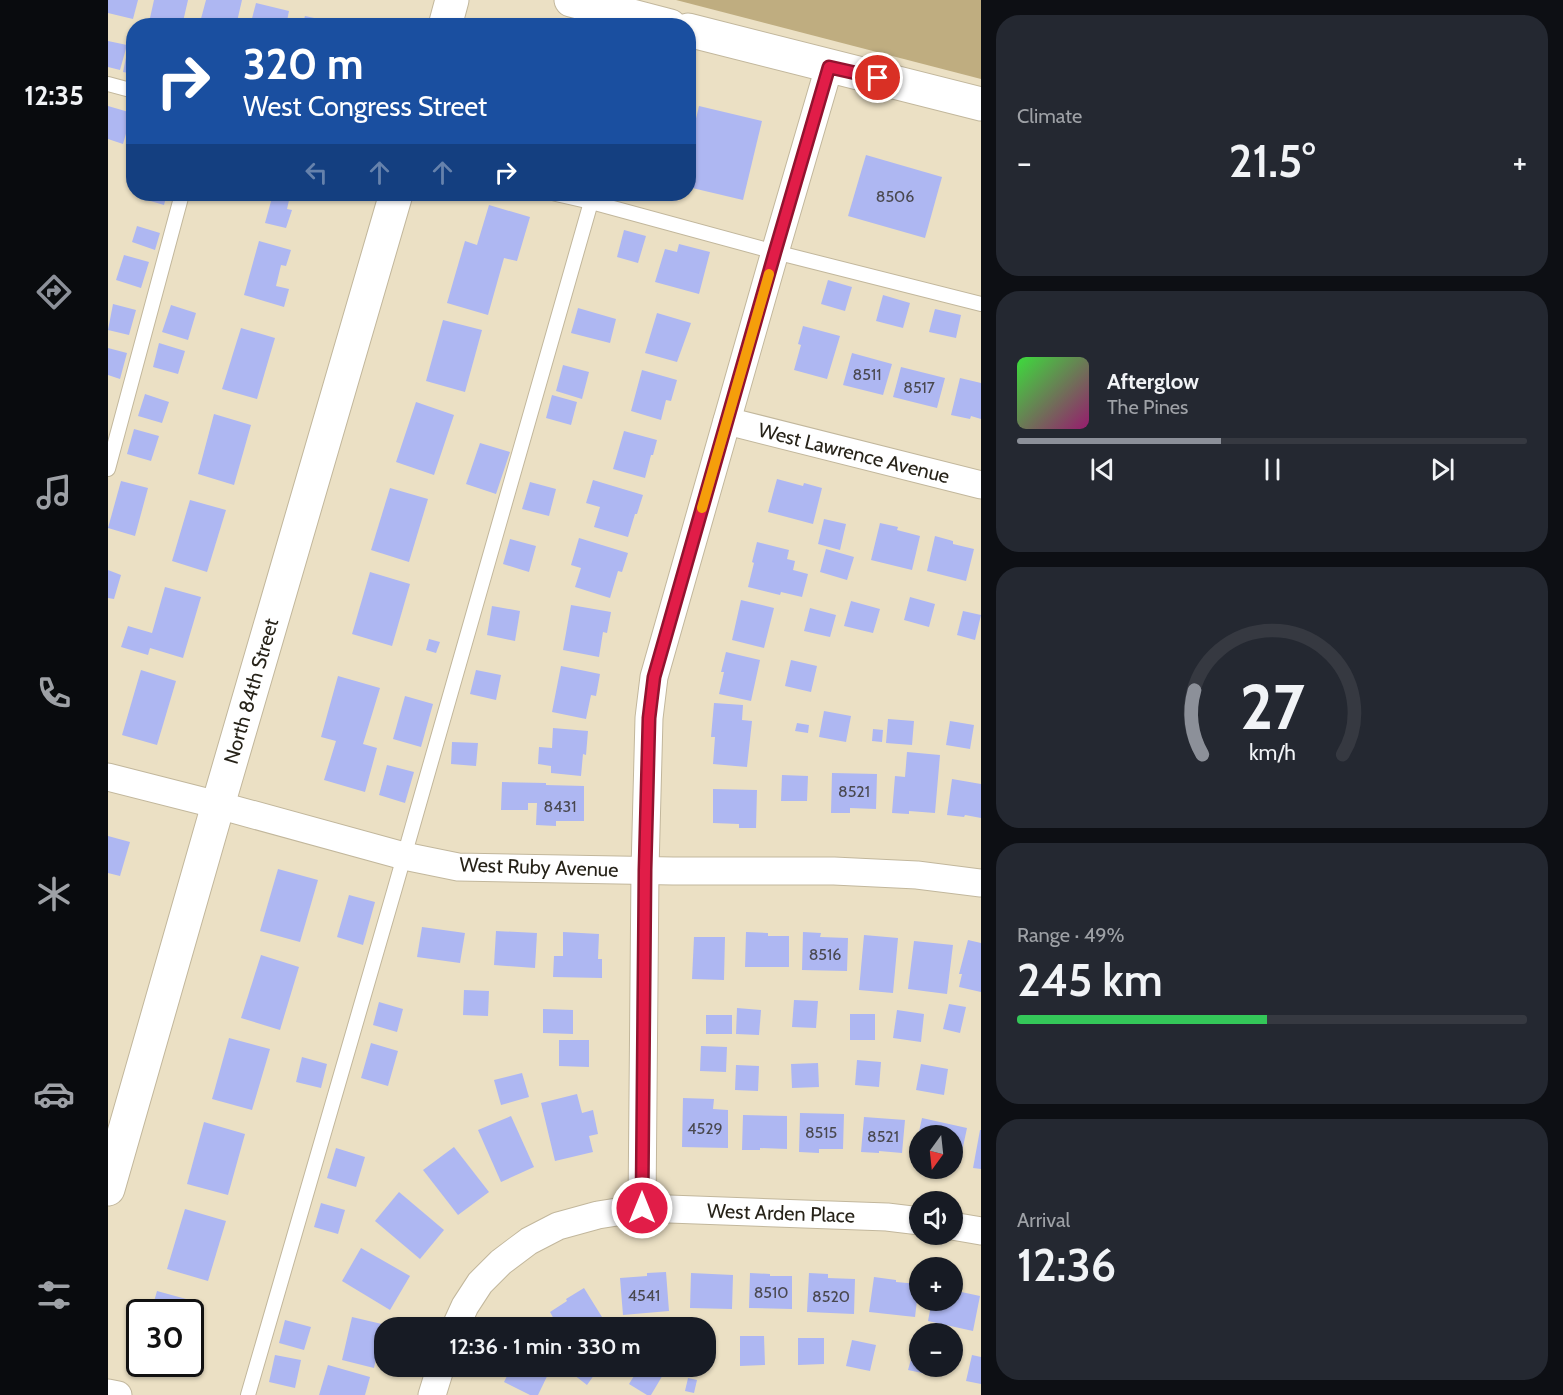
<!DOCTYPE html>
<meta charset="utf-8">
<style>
body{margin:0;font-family:Cabin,sans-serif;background:#242831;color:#f1f3f6;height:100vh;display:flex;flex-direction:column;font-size:22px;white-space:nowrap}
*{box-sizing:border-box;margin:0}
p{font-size:20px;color:#9ea1a6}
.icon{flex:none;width:33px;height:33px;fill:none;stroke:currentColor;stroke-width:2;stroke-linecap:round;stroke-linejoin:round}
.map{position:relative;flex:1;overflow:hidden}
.sheet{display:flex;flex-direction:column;gap:15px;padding:15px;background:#0d0f14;width:582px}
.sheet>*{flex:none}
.guide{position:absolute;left:18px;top:18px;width:570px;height:183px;border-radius:24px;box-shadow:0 2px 4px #0004;background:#1a4fa0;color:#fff;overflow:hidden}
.needle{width:39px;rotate:195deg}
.controls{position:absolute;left:801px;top:1125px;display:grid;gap:12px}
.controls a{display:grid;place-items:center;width:54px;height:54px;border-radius:50%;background:#171b24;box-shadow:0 2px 4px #0004;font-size:30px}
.speed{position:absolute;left:18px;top:1299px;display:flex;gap:12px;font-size:30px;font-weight:700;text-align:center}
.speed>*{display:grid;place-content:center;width:78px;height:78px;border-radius:50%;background:#171b24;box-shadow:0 2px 4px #0004;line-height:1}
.speed .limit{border:3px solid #111;border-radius:9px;background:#fff;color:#111}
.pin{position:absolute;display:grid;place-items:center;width:51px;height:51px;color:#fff;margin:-26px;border:3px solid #fff;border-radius:50%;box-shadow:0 2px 6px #0007}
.me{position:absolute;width:66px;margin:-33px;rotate:0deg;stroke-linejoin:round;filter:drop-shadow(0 0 4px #0008)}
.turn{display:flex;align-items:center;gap:21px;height:126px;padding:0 18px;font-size:27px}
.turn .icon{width:78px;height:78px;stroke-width:2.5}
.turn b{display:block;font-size:42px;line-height:51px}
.lanes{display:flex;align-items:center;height:57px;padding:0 18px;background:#0003;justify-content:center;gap:30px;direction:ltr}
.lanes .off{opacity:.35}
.big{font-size:45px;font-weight:600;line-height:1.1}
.sheet .card{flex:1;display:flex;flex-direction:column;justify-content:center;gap:9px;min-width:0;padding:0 21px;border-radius:24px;background:#242831}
.sheet .dial{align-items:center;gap:0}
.dial svg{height:156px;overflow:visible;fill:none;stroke:#363941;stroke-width:7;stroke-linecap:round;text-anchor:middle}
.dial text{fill:#f1f3f6;stroke:none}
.song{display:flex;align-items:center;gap:18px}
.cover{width:72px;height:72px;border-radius:9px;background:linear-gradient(135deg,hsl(120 70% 55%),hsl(320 70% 35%))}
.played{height:6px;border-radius:3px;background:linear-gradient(90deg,#8c9099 40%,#363941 40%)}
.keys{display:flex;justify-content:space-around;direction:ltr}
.heat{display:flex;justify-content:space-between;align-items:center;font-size:33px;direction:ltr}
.charge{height:9px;border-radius:4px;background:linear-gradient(90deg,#34c759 49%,#363941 0)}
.trip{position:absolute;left:266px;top:1317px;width:342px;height:60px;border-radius:24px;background:#171b24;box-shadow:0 2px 4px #0004;font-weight:600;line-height:60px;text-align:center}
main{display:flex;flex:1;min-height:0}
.tab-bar{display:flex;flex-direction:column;width:108px;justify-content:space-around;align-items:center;background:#090b0e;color:#9ea1a6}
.tab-bar .icon{width:42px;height:42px}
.tab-bar .on{color:#8c9099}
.tab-bar b{font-size:27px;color:#f1f3f6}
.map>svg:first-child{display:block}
</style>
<main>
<nav class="tab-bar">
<b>12:35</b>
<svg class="icon on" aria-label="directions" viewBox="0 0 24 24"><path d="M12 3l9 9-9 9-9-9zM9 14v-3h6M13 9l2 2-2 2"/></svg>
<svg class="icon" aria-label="music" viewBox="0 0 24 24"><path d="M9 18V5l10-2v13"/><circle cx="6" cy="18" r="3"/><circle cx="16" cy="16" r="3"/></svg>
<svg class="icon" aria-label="phone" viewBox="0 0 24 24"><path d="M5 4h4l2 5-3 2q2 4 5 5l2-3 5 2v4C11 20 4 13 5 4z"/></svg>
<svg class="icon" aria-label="climate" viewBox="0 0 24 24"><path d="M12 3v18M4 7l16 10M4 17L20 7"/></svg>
<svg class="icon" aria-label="car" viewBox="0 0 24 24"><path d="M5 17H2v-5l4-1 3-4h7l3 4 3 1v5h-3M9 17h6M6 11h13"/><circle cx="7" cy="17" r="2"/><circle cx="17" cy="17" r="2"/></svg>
<svg class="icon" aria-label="filters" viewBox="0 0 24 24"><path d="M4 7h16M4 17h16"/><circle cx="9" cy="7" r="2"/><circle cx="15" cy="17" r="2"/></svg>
</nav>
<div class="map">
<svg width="873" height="1395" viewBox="0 0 873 1395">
<rect width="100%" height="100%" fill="#ebe0c4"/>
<path fill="#bfad80" d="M568 0H873V79Z"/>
<g fill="#aeb7f2">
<path d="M0 0H30L25 19 0 13Z"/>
<path d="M46 0H80L74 26 42 18Z"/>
<path d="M98 0H134L128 26H91Z"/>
<path d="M148 3 181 11 178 26H142Z"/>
<path d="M197 16 229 23 228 26H194Z"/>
<path d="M0 41 19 45 12 70 0 67Z"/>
<path d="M20 48 26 50V74L15 72Z"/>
<path d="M0 106 24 113 15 144 0 139Z"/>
<path d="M591 106 654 121 635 200 580 187V152Z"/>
<path d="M758 155 834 177 817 238 740 216Z"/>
<path d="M30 194H59L56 205 29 197Z"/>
<path d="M165 194H201L199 201 182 196 179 209 184 210 178 228 157 223Z"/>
<path d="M381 205 422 217 409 261 396 258 380 315 339 303 357 241 369 245Z"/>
<path d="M29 226 52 233 47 250 24 242Z"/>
<path d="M516 230 538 236 530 263 509 257Z"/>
<path d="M151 241 183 250 178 266 173 265 168 286 181 289 176 307 136 295Z"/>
<path d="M571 244 602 252 591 294 547 282 557 249 569 252Z"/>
<path d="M16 255 41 262 33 288 8 280Z"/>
<path d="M720 280 744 287 737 311 713 304Z"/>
<path d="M775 295 802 303 795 328 768 321Z"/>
<path d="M5 304 28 310 21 335 0 330Z"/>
<path d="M63 305 88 313 80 340 54 332Z"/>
<path d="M470 308 508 319 502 343 463 333Z"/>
<path d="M827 309 853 315 848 338 821 332Z"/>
<path d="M549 313 583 323 569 362 537 353Z"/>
<path d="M335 320 374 330 357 392 318 381Z"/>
<path d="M695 326 732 336 719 379 686 370 693 345 690 344Z"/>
<path d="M133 328 167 338 149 399 114 389Z"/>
<path d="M51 343 77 351 70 374 45 367Z"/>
<path d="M0 348 19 353 12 379 0 375Z"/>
<path d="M744 353 784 364 775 395 735 385Z"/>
<path d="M455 365 481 372 474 399 448 391Z"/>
<path d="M793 367 837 378 829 408 785 397Z"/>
<path d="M534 370 569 380 563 401 558 400 553 420 523 411Z"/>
<path d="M852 378 873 383V419L863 416 862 419 843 415Z"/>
<path d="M37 394 61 402 54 423 30 416Z"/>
<path d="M444 395 469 402 463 425 438 418Z"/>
<path d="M308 402 346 415 326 475 288 462Z"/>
<path d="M106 414 143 425 126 485 90 474Z"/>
<path d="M26 429 51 436 43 461 19 454Z"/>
<path d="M516 431 549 440 545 455H543L537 478 505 469Z"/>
<path d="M372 443 402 452 388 494 358 484Z"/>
<path d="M669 479 695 486 696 483 714 488 705 524 660 512Z"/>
<path d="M485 480 535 495 529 514H527L520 537 486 527 492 507 478 503Z"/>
<path d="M13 481 40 488 27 536 0 528Z"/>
<path d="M422 482 448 489 441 516 414 509Z"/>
<path d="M282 488 320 499 301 562 263 550Z"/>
<path d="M82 500 118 510 99 572 64 561Z"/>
<path d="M716 519 738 524 732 550 710 544Z"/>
<path d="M772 523 790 527 789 530 812 536 804 570 763 560Z"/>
<path d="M827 536 845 541V544L866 549 858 581 819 571Z"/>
<path d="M471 538 520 553 514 572 510 571 502 598 467 587 473 568 463 565Z"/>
<path d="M402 539 428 546 421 572 395 564Z"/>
<path d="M649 542 681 550 679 559 687 561 685 570 700 574 694 597 673 592 672 595 640 587 646 563 644 562Z"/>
<path d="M718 549 746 557 739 580 712 572Z"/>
<path d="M0 570 13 575 6 599 0 598Z"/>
<path d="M262 572 302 584 284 646 244 634Z"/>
<path d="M57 587 93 597 75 658 42 648 40 655 13 647 20 626 44 633Z"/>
<path d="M802 597 827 604 821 627 796 620Z"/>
<path d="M633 600 666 608 656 648 624 640Z"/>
<path d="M743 601 772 609 765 633 736 626Z"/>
<path d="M463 605 503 612 499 633 495 632 491 657 455 650Z"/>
<path d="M384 606 412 611 407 641 379 635Z"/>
<path d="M702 608 728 615 722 637 696 631Z"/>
<path d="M855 611 873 615 867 640 849 635Z"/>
<path d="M321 639 332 642 328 653 318 650Z"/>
<path d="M618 652 652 660 643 701 611 694 616 672H613Z"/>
<path d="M683 660 709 666 703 692 677 686Z"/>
<path d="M453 666 492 674 488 696 483 695 478 719 444 712Z"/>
<path d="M33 670 68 681 49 745 14 735Z"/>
<path d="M368 670 393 675 388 700 362 694Z"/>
<path d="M230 676 272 688 255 744 269 748 257 792 216 780 228 741 213 737Z"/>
<path d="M297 696 325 704 313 747 285 739Z"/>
<path d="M606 703 635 705 634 720 644 721 639 767 605 764 607 737H603Z"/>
<path d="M716 711 743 716 738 742 711 737Z"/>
<path d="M780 719 806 721 804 745 778 743Z"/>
<path d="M842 721 866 725 862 749 838 745Z"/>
<path d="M689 723 701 725 700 733 687 731Z"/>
<path d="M445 728 480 731 478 755 475 754 473 776 443 773V766L430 764 431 747 444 748Z"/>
<path d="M765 729 775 730 774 742 764 741Z"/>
<path d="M344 742 370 743 368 766 343 764Z"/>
<path d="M799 752 832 755 827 813 801 811V814L784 813 787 776 797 777Z"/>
<path d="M279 765 306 772 297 803 271 795Z"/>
<path d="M724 773 769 774 768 809 742 808V813H723Z"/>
<path d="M674 775 700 776 699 801H673Z"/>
<path d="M844 779 873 784V818L857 815 856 817 839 815Z"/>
<path d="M394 782 438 783V785L476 786V821H448V826L428 825 429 803H420V810H393Z"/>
<path d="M605 789 649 790 648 828H631V824L605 823Z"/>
<path d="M0 836 22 842 12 876 0 873Z"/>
<path d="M170 869 210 880 192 942 152 931Z"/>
<path d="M241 895 267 902 255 945 229 937Z"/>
<path d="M314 927 357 933 352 963 309 957Z"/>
<path d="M388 931 429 933 427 968 386 965Z"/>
<path d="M455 932 491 934 490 959H494V978L445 977 446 956H455Z"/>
<path d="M638 932 660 933V936H681V967H637Z"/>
<path d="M695 932 713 933 712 937 740 938 739 971 694 970Z"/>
<path d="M756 935 790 938 785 993 751 990Z"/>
<path d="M586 937H617L616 980 584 979Z"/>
<path d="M860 940 873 943V992L851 987 854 974H851Z"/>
<path d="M806 941 845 945 839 994 800 989Z"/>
<path d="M153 955 191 967 172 1030 133 1018Z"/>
<path d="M356 990 381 991 380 1016 355 1015Z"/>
<path d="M686 1000 710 1001 708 1028 684 1027Z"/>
<path d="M271 1002 295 1009 289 1032 265 1025Z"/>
<path d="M841 1004 858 1007 852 1033 835 1029Z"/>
<path d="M629 1008 653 1010 651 1035 628 1034Z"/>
<path d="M435 1009 465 1010V1034L435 1033Z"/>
<path d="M789 1010 816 1014 813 1042 785 1038Z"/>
<rect x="742" y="1014" width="25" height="26"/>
<rect x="598" y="1015" width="26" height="19"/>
<path d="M121 1038 162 1049 144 1110 104 1099Z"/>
<path d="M451 1040H481V1067L451 1066Z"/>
<path d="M263 1043 290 1051 280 1086 253 1078Z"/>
<path d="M593 1046 619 1047 618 1072 592 1071Z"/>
<path d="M194 1057 219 1064 213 1088 188 1082Z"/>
<path d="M749 1060 773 1062 771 1087 747 1085Z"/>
<path d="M710 1063 711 1087 684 1088 683 1064Z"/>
<path d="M813 1064 840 1069 836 1095 808 1090Z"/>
<path d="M628 1065 651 1066 650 1091 627 1090Z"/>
<path d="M414 1073 421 1097 393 1105 386 1080Z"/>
<path d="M469 1094 474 1113 485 1110 490 1134 481 1136 485 1152 447 1161 433 1103Z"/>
<path d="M575 1098 606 1099 605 1109 620 1110V1148L574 1147Z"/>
<path d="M692 1113 736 1114 735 1149H711V1153L691 1152Z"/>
<path d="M635 1115 679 1116V1149L652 1148V1150H634Z"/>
<path d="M403 1116 426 1167 393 1182 370 1130Z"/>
<path d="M756 1117 797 1120 794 1153 771 1151V1153L753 1152Z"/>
<path d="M814 1118 859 1128 852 1161 844 1159V1136H812V1157L806 1155Z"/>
<path d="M96 1122 137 1134 120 1195 79 1184Z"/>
<path d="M872 1130H873V1169L865 1168Z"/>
<path d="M346 1147 381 1192 350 1215 315 1170Z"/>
<path d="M228 1148 257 1157 248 1187 219 1178Z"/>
<path d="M291 1192 336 1230 312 1259 267 1221Z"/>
<path d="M213 1203 237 1210 230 1234 206 1227Z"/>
<path d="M77 1209 118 1221 100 1281 59 1269Z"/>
<path d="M253 1248 302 1276 282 1310 234 1281Z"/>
<path d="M558 1272 561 1311 515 1315 512 1278 539 1276V1273Z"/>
<path d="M583 1273 625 1275 624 1309 582 1308Z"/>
<path d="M642 1273 662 1274V1276H684V1309L641 1308Z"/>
<path d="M701 1273 720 1274V1278L747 1279 746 1314 699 1312Z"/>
<path d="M766 1277 788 1280V1282L811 1284 807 1317 761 1312Z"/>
<path d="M476 1288 494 1317 477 1328H451L442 1312 459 1301 458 1299Z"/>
<path d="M844 1290 872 1296 865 1331 820 1321 824 1300H844Z"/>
<path d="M49 1291 89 1302 83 1321 82 1312H43Z"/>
<path d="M244 1317 278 1325V1328H276L273 1346 271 1345 266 1368 234 1360Z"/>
<path d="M177 1320 203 1327 196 1350 171 1343Z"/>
<path d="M632 1336H656L657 1365 632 1366Z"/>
<path d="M690 1338H716V1364L690 1365Z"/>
<path d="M744 1340 768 1345 762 1371 738 1366Z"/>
<path d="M807 1345 812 1346V1366H821L819 1374 800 1370Z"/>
<path d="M167 1355 193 1360 187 1388 161 1382Z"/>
<path d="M864 1355 873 1357V1384L858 1381Z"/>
<path d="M220 1365 262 1377 257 1395H211Z"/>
<path d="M404 1366H444L430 1395H422L396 1382Z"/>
<path d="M458 1366H483L489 1371 479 1385 457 1368Z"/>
<path d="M532 1366H545L556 1373 543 1395H539L521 1384Z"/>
<path d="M580 1378 589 1380 586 1393 577 1391Z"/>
</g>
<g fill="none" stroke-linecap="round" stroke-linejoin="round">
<defs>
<g id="lane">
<path d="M0 84 26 91"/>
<path d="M448 194 483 202 667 252 873 304"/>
<path d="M0 469 74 194"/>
<path d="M140 1395 287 888 483 202"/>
</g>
<g id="street">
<path d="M619 421 873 485"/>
<path d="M0 777 110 805 296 856 350 867 565 871H726L809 875 873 883"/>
<path d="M534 1208 537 870 541 718 546 677 667 252 721 67"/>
<path d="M844 1226 873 1231"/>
<path d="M347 1328 357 1306 372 1283 393 1262 421 1241 450 1226 490 1215 534 1208 779 1217 812 1221"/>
<path d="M0 1393 10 1395"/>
<path d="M324 1395 333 1366"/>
</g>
<g id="secondary">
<path d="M463 0 562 26"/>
<path d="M337 26 344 0"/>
<path d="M580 30 873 104"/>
<path d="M0 1189 110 805 288 194"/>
</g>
</defs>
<use href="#lane" stroke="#c2b79c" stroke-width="16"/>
<use href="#street" stroke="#c2b79c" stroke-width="29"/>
<use href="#secondary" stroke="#c2b79c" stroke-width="35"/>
<use href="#lane" stroke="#fff" stroke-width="14"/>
<use href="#street" stroke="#fff" stroke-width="27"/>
<use href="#secondary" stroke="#fff" stroke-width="33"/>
</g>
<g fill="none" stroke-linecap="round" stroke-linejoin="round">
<defs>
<path id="route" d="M534 1208 537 870 541 718 546 677 667 252 721 67 770 78"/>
</defs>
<use href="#route" stroke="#92132f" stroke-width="15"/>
<use href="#route" stroke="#e11d48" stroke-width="10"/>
<path stroke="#f59e0b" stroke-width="10" d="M594 508 661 274"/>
</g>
<g text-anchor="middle" stroke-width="4.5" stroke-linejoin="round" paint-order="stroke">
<g font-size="16" fill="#49484f">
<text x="787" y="202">8506</text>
<text x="759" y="380">8511</text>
<text x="811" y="393">8517</text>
<text x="746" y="797">8521</text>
<text x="452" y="812">8431</text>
<text x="717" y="960">8516</text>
<text x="597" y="1134">4529</text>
<text x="713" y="1138">8515</text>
<text x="775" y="1142">8521</text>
<text x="663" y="1298">8510</text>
<text x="536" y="1301">4541</text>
<text x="723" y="1302">8520</text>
</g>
<g font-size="20" fill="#272319" stroke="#fff">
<text transform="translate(746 453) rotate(14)" y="7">West Lawrence Avenue</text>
<text transform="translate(143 691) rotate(-74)" y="7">North 84th Street</text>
<text transform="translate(431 867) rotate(2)" y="7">West Ruby Avenue</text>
<text transform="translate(673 1213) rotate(2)" y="7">West Arden Place</text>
</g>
</g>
</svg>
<div class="controls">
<a><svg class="needle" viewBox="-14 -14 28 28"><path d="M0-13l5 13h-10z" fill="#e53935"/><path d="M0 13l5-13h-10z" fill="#9ea1a6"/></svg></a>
<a><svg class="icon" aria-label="sound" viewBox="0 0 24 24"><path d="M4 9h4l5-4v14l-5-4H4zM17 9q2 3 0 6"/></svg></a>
<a>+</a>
<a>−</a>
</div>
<div class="speed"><div class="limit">30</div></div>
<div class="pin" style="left:770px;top:78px;background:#d93025"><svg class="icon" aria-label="arrive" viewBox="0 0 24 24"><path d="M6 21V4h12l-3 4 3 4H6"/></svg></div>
<svg class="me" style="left:534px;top:1208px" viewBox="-20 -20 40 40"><circle r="17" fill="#e11d48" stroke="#fff" stroke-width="3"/><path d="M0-11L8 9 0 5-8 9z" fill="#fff"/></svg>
<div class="trip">12:36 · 1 min · 330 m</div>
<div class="guide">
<div class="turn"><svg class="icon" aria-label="right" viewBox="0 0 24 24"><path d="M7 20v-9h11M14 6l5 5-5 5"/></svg><div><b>320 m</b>West Congress Street</div></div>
<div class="lanes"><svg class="icon off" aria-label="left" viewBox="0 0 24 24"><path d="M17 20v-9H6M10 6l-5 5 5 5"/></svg><svg class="icon off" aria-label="ahead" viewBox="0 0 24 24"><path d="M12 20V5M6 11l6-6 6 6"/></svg><svg class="icon off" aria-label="ahead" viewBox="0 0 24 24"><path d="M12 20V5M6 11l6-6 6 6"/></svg><svg class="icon" aria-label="right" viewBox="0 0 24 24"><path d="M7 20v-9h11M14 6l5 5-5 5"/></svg></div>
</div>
</div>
<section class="sheet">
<div class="card"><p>Climate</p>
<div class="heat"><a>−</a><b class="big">21.5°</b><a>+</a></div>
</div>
<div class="card">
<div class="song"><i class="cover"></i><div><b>Afterglow</b><p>The Pines</p></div></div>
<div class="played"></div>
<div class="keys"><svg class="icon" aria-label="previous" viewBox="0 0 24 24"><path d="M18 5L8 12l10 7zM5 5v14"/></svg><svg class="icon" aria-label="pause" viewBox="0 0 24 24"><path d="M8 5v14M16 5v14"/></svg><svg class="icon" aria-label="next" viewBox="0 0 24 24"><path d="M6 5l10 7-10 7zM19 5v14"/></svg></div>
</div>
<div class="card dial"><svg viewBox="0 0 100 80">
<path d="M14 69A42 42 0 1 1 86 69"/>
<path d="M14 69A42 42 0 0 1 10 36" stroke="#8c9099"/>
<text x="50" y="56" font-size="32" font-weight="700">27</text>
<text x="50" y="72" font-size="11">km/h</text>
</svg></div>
<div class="card"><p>Range · 49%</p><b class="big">245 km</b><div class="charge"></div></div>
<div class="card"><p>Arrival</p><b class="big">12:36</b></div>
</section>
</main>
